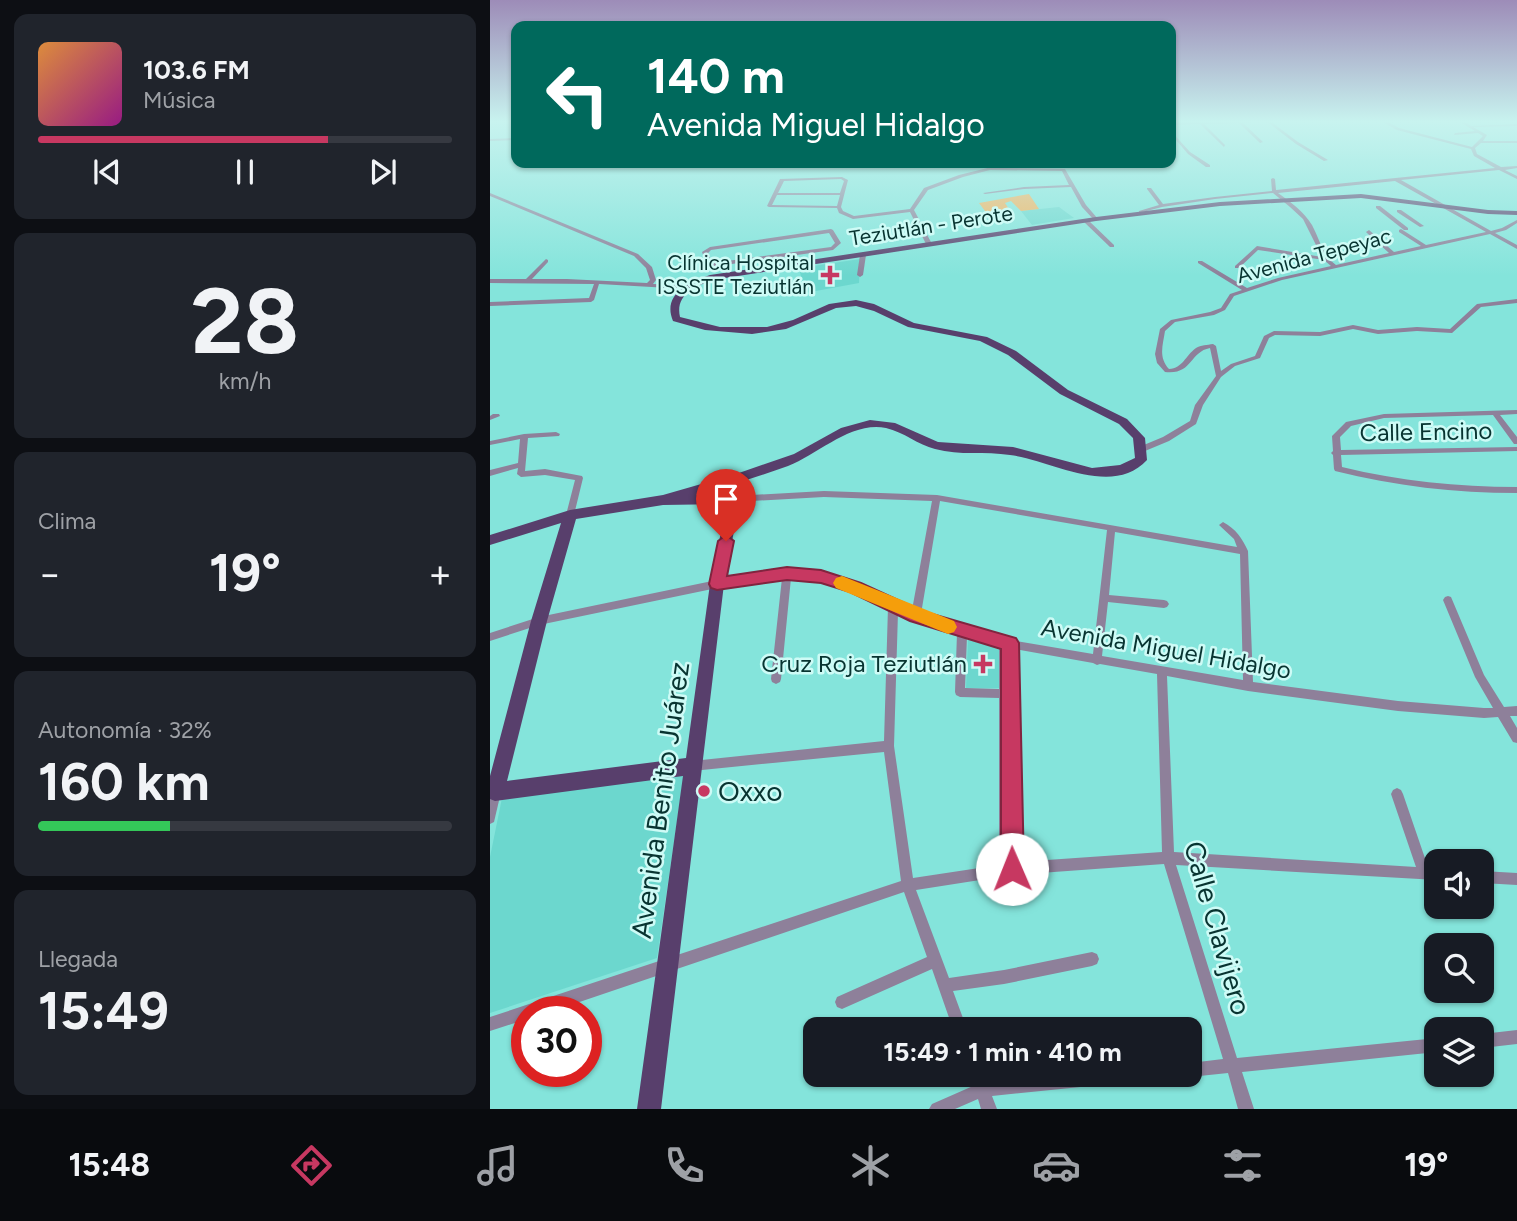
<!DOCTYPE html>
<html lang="es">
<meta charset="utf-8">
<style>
body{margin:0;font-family:Figtree,sans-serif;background:#20242c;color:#f1f3f6;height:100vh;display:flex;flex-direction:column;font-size:26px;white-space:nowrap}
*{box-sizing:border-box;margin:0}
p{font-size:23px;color:#9ea1a6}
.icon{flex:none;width:38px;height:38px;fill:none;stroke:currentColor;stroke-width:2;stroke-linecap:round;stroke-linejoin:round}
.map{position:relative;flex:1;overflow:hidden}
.sheet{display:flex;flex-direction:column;gap:14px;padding:14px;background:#0d0f14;width:490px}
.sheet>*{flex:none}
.guide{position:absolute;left:21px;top:21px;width:665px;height:147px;border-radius:14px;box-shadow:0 2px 5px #0004;background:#00695c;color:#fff;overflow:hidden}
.fabs{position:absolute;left:934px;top:849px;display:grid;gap:14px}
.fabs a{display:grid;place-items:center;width:70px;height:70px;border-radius:14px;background:#171b24;box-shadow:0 2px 5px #0004;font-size:35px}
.speed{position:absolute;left:21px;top:996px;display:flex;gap:14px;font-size:35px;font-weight:700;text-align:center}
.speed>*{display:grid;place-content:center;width:91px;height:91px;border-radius:50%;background:#171b24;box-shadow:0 2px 5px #0004;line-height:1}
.speed .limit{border:10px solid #d22;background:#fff;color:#111}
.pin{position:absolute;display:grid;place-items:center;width:60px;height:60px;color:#fff;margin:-72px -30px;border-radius:50% 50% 50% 0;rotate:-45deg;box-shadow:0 0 7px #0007}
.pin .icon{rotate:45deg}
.me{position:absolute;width:77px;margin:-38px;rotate:359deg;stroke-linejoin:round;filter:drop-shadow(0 0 5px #0008)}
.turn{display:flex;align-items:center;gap:24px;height:147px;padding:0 21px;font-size:32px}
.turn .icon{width:91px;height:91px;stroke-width:2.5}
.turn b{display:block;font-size:49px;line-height:60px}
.big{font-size:52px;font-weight:700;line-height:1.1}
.sheet .tile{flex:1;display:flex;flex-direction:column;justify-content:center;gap:10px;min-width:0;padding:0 24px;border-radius:14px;background:#20242c}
.sheet .dial{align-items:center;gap:0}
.dial b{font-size:91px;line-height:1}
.song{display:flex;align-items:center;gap:21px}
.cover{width:84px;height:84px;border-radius:10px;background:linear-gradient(135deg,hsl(30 70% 55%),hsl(310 70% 35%))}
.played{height:7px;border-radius:4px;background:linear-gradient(90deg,#c73861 70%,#363941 70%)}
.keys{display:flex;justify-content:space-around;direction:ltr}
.heat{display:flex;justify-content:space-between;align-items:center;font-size:38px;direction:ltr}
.charge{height:10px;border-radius:5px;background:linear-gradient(90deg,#34c759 32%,#363941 0)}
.trip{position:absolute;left:313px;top:1017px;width:399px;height:70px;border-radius:14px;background:#171b24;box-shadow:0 2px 5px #0004;font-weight:700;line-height:70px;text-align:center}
.tabs{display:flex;height:112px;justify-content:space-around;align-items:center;background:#090b0e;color:#9ea1a6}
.tabs .icon{width:49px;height:49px}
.tabs .active{color:#c73861}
.tabs b{font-size:32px;color:#f1f3f6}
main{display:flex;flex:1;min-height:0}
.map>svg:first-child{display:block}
</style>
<main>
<section class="sheet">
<div class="tile">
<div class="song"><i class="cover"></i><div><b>103.6 FM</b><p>Música</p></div></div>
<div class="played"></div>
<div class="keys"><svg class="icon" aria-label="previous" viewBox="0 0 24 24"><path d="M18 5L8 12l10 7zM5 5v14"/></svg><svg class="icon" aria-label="pause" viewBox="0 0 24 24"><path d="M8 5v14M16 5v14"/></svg><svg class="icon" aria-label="next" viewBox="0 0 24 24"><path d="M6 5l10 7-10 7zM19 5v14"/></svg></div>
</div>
<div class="tile dial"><b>28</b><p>km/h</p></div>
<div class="tile"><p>Clima</p>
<div class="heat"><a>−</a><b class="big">19°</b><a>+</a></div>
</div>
<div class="tile"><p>Autonomía · 32%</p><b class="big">160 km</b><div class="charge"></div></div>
<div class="tile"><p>Llegada</p><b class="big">15:49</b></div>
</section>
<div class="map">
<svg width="1027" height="1109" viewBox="0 0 1027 1109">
<rect width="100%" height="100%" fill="#84e4db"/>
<g fill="#6cd7ce">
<path d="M569 207 584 218 542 225 531 211Z"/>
<path d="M370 259 369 283 315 293 309 268Z"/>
<path d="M478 638 510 646 509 688H476Z"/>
<path d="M194 773 167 958 0 1013V857L12 798Z"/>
</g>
<path fill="#f8ae55" d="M539 194 549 209 531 211 521 201 515 203 521 212 498 215 489 203Z"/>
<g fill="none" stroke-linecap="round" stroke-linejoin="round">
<g fill="#8e809a" fill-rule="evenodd">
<path d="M736 121H767L753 123 773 142 770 143 749 123 714 124 735 145 734 147 710 124 681 125V123Z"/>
<path d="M776 121H780L808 142 838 160 834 161 806 144Z"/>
<path d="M891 121H896L909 128 982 147 993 136 988 133 964 135 965 133 985 131 968 121H973L981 126 1027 124V126L983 127 997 135 993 141H1027V143H991L985 148 987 154 1011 167 1027 166V168L1015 170 1027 176V179L1009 170 911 180 1001 231 1012 228 1027 220V223L1016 230 1005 233 1027 245V249L1000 234 792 280 744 296 735 310 724 315 685 322 675 331C673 345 668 357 679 369 693 368 695 356 706 348 711 345 717 345 723 344L726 346 731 371 741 364 765 356 774 336 784 331 830 332 863 325 888 330 927 327 960 329 987 304 1027 299V303L991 307 962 333 927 331 888 334 863 329 830 336 785 335 779 338 770 358 745 366 731 377 713 405 706 424 679 441 655 451H649L648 449 649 447 673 437 700 421 705 405 726 376 720 348C699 352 703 375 675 372L667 363 665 354 670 329 681 320 720 312 731 308 740 294 752 290 708 263V261H712L757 288 788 278 841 266 834 260 768 250 749 268H745V266L767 246 832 257 813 219 800 207 783 193 725 199 672 207 649 213V211L669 205 657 189V188H661L673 204 725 197 782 191 781 179 783 178 785 179 786 190 1005 168 984 156 981 149 907 130ZM905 181 996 232 936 245 911 229 909 230V232L931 246 904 252 879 230 876 232 877 233 899 253 846 265C832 254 830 240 822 225 814 212 801 202 788 193Z"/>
<path d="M681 131 700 152 720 165V167H716L698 154 681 134Z"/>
<path d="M26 138V140L0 141V139Z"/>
<path d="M518 163H524L508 168 575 169 596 205 608 219 604 220 592 207 581 187 534 189 495 194 493 193 534 187 579 185 572 171 500 170 473 177 438 190 424 210 442 244 439 246 436 244 420 212 363 219 349 213 347 208 279 207 277 206 290 179 352 177 358 180 351 207 353 211 364 216 420 209 434 188 469 175ZM351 179 354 181 350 193H288L294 181ZM287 195H350L347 206 282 205Z"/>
<path d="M0 193 148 254 162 267 166 280 163 284 197 285 200 287 197 289 109 284 104 300 101 302 0 306V302L99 298 104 284 0 283V279H36L56 259 58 260V262L42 279H77L157 283 160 280 156 268 144 256 0 196Z"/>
<path d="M886 206H890L918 228V230H914L886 208Z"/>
<path d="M909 210H911L934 226 930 227 907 212V210Z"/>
<path d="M593 219H597L624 245V247H620L593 221Z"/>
<path d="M341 229 343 230 351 243 343 250 220 267 217 265 212 252 220 247ZM339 233 345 243 341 247 222 263 218 253 221 250Z"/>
<path d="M373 253 376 255 373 275 370 277 367 275 370 255Z"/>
<path d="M1027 410V414L1010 415 1027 437V444H1024L1003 415 894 418 861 426 850 437 851 450 1027 447V451L851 455 852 467C910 481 967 487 1027 487V493C965 493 905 486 845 471L844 469 843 455 841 453 843 451 842 436 856 422 894 414Z"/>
<path d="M3 414H9L10 416 0 420V416Z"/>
<path d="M66 432 70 434 69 436 38 438 35 471 55 469 92 476 93 478 84 515 80 518 76 515 85 480 55 475 31 477 27 474 28 468 0 476V470L28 463 30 439 0 445V441L34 434Z"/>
<path d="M334 491 447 495 747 547 744 539 729 525 733 522C746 529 752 538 758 551L763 682 908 701 994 708H1003L985 677 953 600 955 597 958 596 961 597 994 675 1014 707 1027 706V716H1020L1027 728V743L1023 742 1008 717 994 718 908 711 758 691 677 676 684 852 926 867 901 794 903 790 907 788 911 790 913 794 938 867 947 868V880L686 865 747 1058 947 1038V1052L752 1072 764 1109H748L738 1073 700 1077 695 1075 700 1074V1063L733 1059 674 864 522 875 426 890 459 978 514 970 602 952 607 954 609 959 607 964 602 966 514 984 463 991 477 1029H463L442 969 352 1009 347 1007 345 1002 347 997 437 957 414 892 60 1012H37V1019L0 1031V1017L411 881 394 752 202 771 198 770 196 766 198 762 202 761 394 741 398 607 362 590 331 580 301 578 291 679 290 682 286 684 282 682 281 679 292 578 227 588 49 625 0 641V633L49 617 227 580 297 570 331 572 368 584 422 610 442 501 334 497 244 502 240 499 244 496ZM450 501 617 530 603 654 514 639 431 614ZM625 532 750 554 753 680 612 656 618 602 674 608 677 607 679 604 677 601 674 600 619 595ZM408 612 423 619 467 633 465 692 466 695 470 697 509 698V865L423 878 404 746ZM477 636 509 646V689L475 688ZM519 648 603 663 607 665 610 664 667 674 672 852 528 862 527 756 525 752 520 751 519 698 523 694 522 691 519 690Z"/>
<path d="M5 786 9 788 11 792 4 822 0 824V787Z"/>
<path d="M992 871 1027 873V885L992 883Z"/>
<path d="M1027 1030V1044L992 1048V1034Z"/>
<path d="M479 1074H494L496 1082 572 1074H657L655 1079 650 1081 502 1096 507 1109H491L488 1099 465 1109H439L442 1104 483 1086Z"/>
</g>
<path fill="#583f6c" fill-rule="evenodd" d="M871 194 998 210 1027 211V215L998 214 871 198 730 206 606 221 222 280C204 287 185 295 190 317L230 327H277L303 320 339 304 366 300 384 304 424 323 497 337 526 351 578 390 637 419 655 438 657 460C622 498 561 460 520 455 495 451 470 456 445 449 428 445 414 432 396 428 361 421 329 454 298 466 268 477 237 486 206 495L244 494 250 499 234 584 171 1109H147L193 776 5 801 0 799V776L41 621 71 523 0 545V535L80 510 173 495 246 474 304 454 351 428 380 420 405 423 448 442 523 447 602 468 630 465 645 458 643 438 629 424 570 394 518 355 490 341 418 327 384 311 366 306 346 308 296 329 262 334 215 330 183 321C172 295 198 282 220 275L606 217 730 202ZM237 504 220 584 196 758 17 781 57 621 86 519 173 505Z"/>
</g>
<linearGradient id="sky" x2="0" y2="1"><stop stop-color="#9d8cb8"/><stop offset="0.44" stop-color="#c8f3ef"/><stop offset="1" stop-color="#c8f3ef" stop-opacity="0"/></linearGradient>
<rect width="1027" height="276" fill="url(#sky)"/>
<path fill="#c73861" stroke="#81243f" stroke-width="2" d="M236 535 244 541 237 576 297 567 331 570 371 583 432 611 526 638 529 643 534 869 530 877 522 880 514 877 511 869V649L420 621 360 592 331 583 297 580 227 590 221 588 219 584 228 541Z"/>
<path fill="#f59e0b" d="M352 576 464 621 467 627 464 632 458 634 346 588 343 583 346 578Z"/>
<g fill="#c73861" stroke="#cefbf6" stroke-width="2.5">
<path d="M336.5 264.5h7v7h7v7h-7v7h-7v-7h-7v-7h7z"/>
<path d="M489.5 653.5h7v7h7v7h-7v7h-7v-7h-7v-7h7z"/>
<circle cx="214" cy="791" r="7"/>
</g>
<g text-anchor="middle" stroke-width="5" stroke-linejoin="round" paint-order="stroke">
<g font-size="21" fill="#083431" stroke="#cefbf6">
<text transform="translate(441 226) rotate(-9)" y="7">Teziutlán - Perote</text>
<text transform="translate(824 256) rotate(-15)" y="7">Avenida Tepeyac</text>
</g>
<g font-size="21" fill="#083431" stroke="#cefbf6" text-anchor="end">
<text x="324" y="270">Clínica Hospital<tspan x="324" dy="24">ISSSTE Teziutlán</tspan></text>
</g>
<g font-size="24" fill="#083431" stroke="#cefbf6">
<text transform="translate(936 432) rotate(-1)" y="8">Calle Encino</text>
<text transform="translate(676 649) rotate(10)" y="8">Avenida Miguel Hidalgo</text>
</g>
<g font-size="24" fill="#083431" stroke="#cefbf6" text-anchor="end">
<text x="477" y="672">Cruz Roja Teziutlán</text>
</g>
<g font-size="28" fill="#083431" stroke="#cefbf6" text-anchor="start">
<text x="228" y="801">Oxxo</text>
</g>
<g font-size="28" fill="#083431" stroke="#cefbf6">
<text transform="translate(170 800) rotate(-82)" y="10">Avenida Benito Juárez</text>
<text transform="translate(728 928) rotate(74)" y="10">Calle Clavijero</text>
</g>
</g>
</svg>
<div class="fabs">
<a><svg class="icon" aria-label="sound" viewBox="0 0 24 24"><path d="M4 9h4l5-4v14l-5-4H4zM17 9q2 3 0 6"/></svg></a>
<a><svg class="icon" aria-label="search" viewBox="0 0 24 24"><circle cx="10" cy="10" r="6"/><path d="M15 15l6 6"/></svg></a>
<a><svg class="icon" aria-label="layers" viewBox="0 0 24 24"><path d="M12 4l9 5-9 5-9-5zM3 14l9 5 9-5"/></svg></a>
</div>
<div class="speed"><div class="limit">30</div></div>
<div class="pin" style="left:236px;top:541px;background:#d93025"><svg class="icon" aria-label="arrive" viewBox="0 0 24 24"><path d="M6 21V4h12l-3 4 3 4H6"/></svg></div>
<svg class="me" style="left:522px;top:869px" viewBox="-20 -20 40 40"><circle r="19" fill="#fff"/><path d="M0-13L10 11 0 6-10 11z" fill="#c73861"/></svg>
<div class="trip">15:49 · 1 min · 410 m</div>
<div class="guide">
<div class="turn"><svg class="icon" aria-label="left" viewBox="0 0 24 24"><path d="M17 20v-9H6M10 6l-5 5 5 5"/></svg><div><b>140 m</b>Avenida Miguel Hidalgo</div></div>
</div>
</div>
</main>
<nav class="tabs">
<b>15:48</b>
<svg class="icon active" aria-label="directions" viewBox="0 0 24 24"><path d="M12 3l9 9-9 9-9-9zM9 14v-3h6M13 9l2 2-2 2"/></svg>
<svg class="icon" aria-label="music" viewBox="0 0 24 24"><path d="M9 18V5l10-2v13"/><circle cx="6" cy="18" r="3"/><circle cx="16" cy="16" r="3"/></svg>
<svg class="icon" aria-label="phone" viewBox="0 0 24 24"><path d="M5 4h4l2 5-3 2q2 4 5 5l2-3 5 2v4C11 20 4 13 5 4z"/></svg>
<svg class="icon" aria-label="climate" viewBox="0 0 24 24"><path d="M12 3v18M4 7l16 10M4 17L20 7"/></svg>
<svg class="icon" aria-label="car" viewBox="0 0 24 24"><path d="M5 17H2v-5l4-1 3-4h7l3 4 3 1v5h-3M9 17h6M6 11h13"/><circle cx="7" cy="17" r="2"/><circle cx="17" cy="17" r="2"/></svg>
<svg class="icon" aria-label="filters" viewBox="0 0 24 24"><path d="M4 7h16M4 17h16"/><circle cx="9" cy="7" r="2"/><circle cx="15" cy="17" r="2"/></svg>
<b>19°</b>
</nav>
